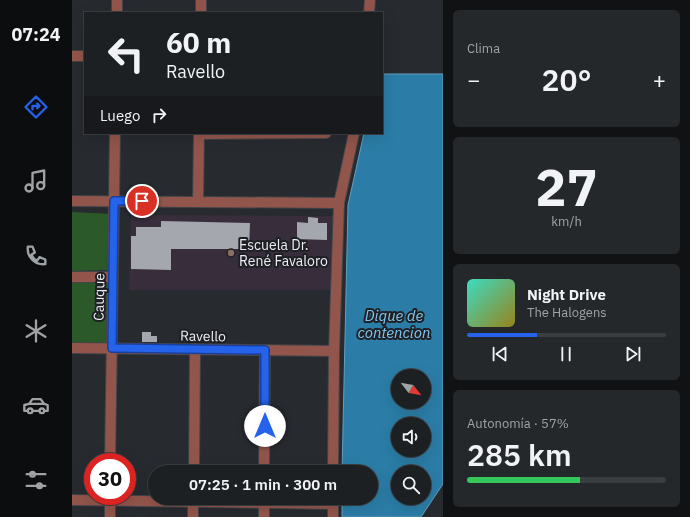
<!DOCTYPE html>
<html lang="es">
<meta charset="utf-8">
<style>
body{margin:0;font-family:"IBM Plex Sans",sans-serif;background:#25282b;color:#f1f3f6;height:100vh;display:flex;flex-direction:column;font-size:15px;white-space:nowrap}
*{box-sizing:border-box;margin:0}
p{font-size:13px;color:#a0a3a6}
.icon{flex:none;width:22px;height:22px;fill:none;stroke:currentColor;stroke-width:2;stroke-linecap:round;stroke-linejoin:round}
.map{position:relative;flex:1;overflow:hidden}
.drawer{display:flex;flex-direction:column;gap:10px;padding:10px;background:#101213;width:247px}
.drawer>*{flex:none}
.banner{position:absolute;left:12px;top:12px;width:299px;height:122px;border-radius:0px;box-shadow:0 4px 16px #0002,0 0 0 1px #3b3e41;background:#1d2023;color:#f1f3f6;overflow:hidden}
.needle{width:26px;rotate:121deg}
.controls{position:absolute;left:319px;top:369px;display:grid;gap:8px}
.controls a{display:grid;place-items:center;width:40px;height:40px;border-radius:50%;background:#1d2023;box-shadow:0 4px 16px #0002,0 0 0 1px #3b3e41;font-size:20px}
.speed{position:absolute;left:12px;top:453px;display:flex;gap:8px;font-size:20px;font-weight:700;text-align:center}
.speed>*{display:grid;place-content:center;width:52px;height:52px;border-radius:50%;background:#1d2023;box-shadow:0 4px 16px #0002,0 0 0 1px #3b3e41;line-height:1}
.speed .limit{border:6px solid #d22;background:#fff;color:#111}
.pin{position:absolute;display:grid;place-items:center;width:34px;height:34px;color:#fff;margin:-17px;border:2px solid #fff;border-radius:50%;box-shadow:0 1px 4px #0007}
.me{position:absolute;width:44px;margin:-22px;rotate:0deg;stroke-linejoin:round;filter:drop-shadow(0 0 3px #0008)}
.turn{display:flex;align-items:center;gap:14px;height:84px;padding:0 16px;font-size:18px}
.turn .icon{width:52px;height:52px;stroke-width:2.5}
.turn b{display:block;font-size:28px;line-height:34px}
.then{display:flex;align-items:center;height:38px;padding:0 16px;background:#0003;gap:8px;font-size:15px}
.big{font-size:30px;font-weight:600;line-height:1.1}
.drawer .tile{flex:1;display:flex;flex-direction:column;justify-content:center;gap:6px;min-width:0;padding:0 14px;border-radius:6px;background:#25282b}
.drawer .dial{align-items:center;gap:0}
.dial b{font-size:52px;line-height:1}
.song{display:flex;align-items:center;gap:12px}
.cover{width:48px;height:48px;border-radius:6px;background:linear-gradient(135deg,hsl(170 70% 55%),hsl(50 70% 35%))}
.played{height:4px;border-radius:2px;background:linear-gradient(90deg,#2563eb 35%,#3b3e41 35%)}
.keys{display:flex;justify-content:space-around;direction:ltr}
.heat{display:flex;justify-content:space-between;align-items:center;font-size:22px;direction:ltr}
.charge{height:6px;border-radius:3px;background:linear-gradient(90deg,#34c759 57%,#3b3e41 0)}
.trip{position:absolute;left:76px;top:465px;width:230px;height:40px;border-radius:20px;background:#1d2023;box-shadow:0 4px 16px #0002,0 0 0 1px #3b3e41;font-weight:600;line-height:40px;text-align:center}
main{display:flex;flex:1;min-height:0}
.dock{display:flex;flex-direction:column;width:72px;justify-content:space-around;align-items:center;background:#0c0d0e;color:#a0a3a6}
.dock .icon{width:28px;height:28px}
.dock .selected{color:#2563eb}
.dock b{font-size:18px;color:#f1f3f6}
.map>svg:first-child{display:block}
</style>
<main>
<nav class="dock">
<b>07:24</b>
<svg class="icon selected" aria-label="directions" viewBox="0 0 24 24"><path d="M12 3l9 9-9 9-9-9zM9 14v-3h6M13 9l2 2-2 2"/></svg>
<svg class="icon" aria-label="music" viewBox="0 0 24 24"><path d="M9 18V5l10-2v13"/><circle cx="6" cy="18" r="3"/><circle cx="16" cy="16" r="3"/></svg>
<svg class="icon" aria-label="phone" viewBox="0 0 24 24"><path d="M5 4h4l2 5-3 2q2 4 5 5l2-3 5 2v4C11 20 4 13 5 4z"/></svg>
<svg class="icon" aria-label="climate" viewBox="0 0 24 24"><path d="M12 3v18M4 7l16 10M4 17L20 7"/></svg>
<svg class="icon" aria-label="car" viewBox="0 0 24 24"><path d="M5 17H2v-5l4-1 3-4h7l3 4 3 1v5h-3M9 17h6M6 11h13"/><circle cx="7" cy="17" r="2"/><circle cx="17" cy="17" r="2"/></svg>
<svg class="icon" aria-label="filters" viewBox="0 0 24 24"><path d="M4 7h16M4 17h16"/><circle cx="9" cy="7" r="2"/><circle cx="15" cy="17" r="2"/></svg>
</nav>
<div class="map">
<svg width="371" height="517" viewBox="0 0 371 517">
<rect width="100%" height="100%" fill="#272a2f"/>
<path fill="#382d3b" d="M59 215 263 216 259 290H57Z"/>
<g fill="#2c5929">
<path d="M0 212 40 214 39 270 0 271Z"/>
<path d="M0 280H38L37 345H0Z"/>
</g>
<path fill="#2b7da7" stroke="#659fbd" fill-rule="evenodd" d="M310 74H371V484L349 517H270V498H299V472H270L276 205 292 133H310ZM326 376H352V402H326ZM326 424H352V450H326ZM326 472H352V498H326Z"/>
<g fill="#a4a7ad">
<path d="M236 217 246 218V223H255V240L225 239V222L236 223Z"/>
<path d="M89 221 178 223 177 249H99V270L59 269V236H64V227H89Z"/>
<path d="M70 332H79V336H85V342H70Z"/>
</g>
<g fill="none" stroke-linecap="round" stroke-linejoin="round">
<defs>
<g id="street">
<path d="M45 13V0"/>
<path d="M129 13V0"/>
<path d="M297 13 298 0"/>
<path d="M0 56H13"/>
<path d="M127 134 254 133"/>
<path d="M0 201 267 203"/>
<path d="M126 202 127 133"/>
<path d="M0 277H41"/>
<path d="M0 348 262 351"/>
<path d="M38 462 43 133"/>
<path d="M122 472 123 349"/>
<path d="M192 472 193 350"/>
<path d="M261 472 262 351 267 203 282 133"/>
<path d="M0 500 261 504"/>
<path d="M38 517V496"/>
<path d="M121 517V498"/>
<path d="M192 517V498"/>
<path d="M261 517V498"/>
</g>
</defs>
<use href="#street" stroke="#43454a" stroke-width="12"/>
<use href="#street" stroke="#92554b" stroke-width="10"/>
</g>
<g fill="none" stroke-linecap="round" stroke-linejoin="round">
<defs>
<path id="route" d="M70 201H42L40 348 193 350V426"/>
</defs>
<use href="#route" stroke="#184099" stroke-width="10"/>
<use href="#route" stroke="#2563eb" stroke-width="7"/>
</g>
<circle fill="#8d6e63" stroke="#1e2025" stroke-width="1.5" cx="159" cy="253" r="4"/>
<g text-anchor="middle" stroke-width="4" stroke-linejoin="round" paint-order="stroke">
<g font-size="14" fill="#eceef1" stroke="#1e2025" text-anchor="start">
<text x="167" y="250">Escuela Dr.<tspan x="167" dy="16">René Favaloro</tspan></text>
</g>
<g font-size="14" fill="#eceef1" stroke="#1e2025">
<text transform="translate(27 297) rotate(-89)" y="5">Cauque</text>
<text transform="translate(131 336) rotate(1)" y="5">Ravello</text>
</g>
<g font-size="15" font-style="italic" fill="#80c8f1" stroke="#1e2025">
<text x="322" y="321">Dique de<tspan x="322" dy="17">contencion</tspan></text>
</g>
</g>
</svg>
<div class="controls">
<a><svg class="needle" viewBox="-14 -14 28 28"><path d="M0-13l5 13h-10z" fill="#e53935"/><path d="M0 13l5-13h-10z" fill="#a0a3a6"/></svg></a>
<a><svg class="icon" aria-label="sound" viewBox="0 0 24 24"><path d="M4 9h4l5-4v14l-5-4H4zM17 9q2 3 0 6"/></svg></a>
<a><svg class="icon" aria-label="search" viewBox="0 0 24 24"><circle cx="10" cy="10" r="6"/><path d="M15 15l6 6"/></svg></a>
</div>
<div class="speed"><div class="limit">30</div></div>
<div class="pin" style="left:70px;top:201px;background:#d93025"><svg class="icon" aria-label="arrive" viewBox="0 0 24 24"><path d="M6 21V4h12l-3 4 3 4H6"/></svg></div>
<svg class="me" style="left:193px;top:426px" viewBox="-20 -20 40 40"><circle r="19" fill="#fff"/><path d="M0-13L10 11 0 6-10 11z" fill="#2563eb"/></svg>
<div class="trip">07:25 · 1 min · 300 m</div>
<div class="banner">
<div class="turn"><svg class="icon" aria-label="left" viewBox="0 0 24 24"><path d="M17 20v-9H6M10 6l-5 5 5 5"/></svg><div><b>60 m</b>Ravello</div></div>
<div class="then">Luego<svg class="icon" aria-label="right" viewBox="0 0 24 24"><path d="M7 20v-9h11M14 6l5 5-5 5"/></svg></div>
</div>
</div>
<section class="drawer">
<div class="tile"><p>Clima</p>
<div class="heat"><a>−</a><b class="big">20°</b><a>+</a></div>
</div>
<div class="tile dial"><b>27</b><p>km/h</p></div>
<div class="tile">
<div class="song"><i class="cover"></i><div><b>Night Drive</b><p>The Halogens</p></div></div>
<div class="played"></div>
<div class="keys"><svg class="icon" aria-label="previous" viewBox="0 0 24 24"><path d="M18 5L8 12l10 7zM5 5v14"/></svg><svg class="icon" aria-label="pause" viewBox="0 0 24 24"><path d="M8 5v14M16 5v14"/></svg><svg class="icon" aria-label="next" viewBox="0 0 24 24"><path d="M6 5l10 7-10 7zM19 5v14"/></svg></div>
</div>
<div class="tile"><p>Autonomía · 57%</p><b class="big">285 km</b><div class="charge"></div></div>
</section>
</main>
